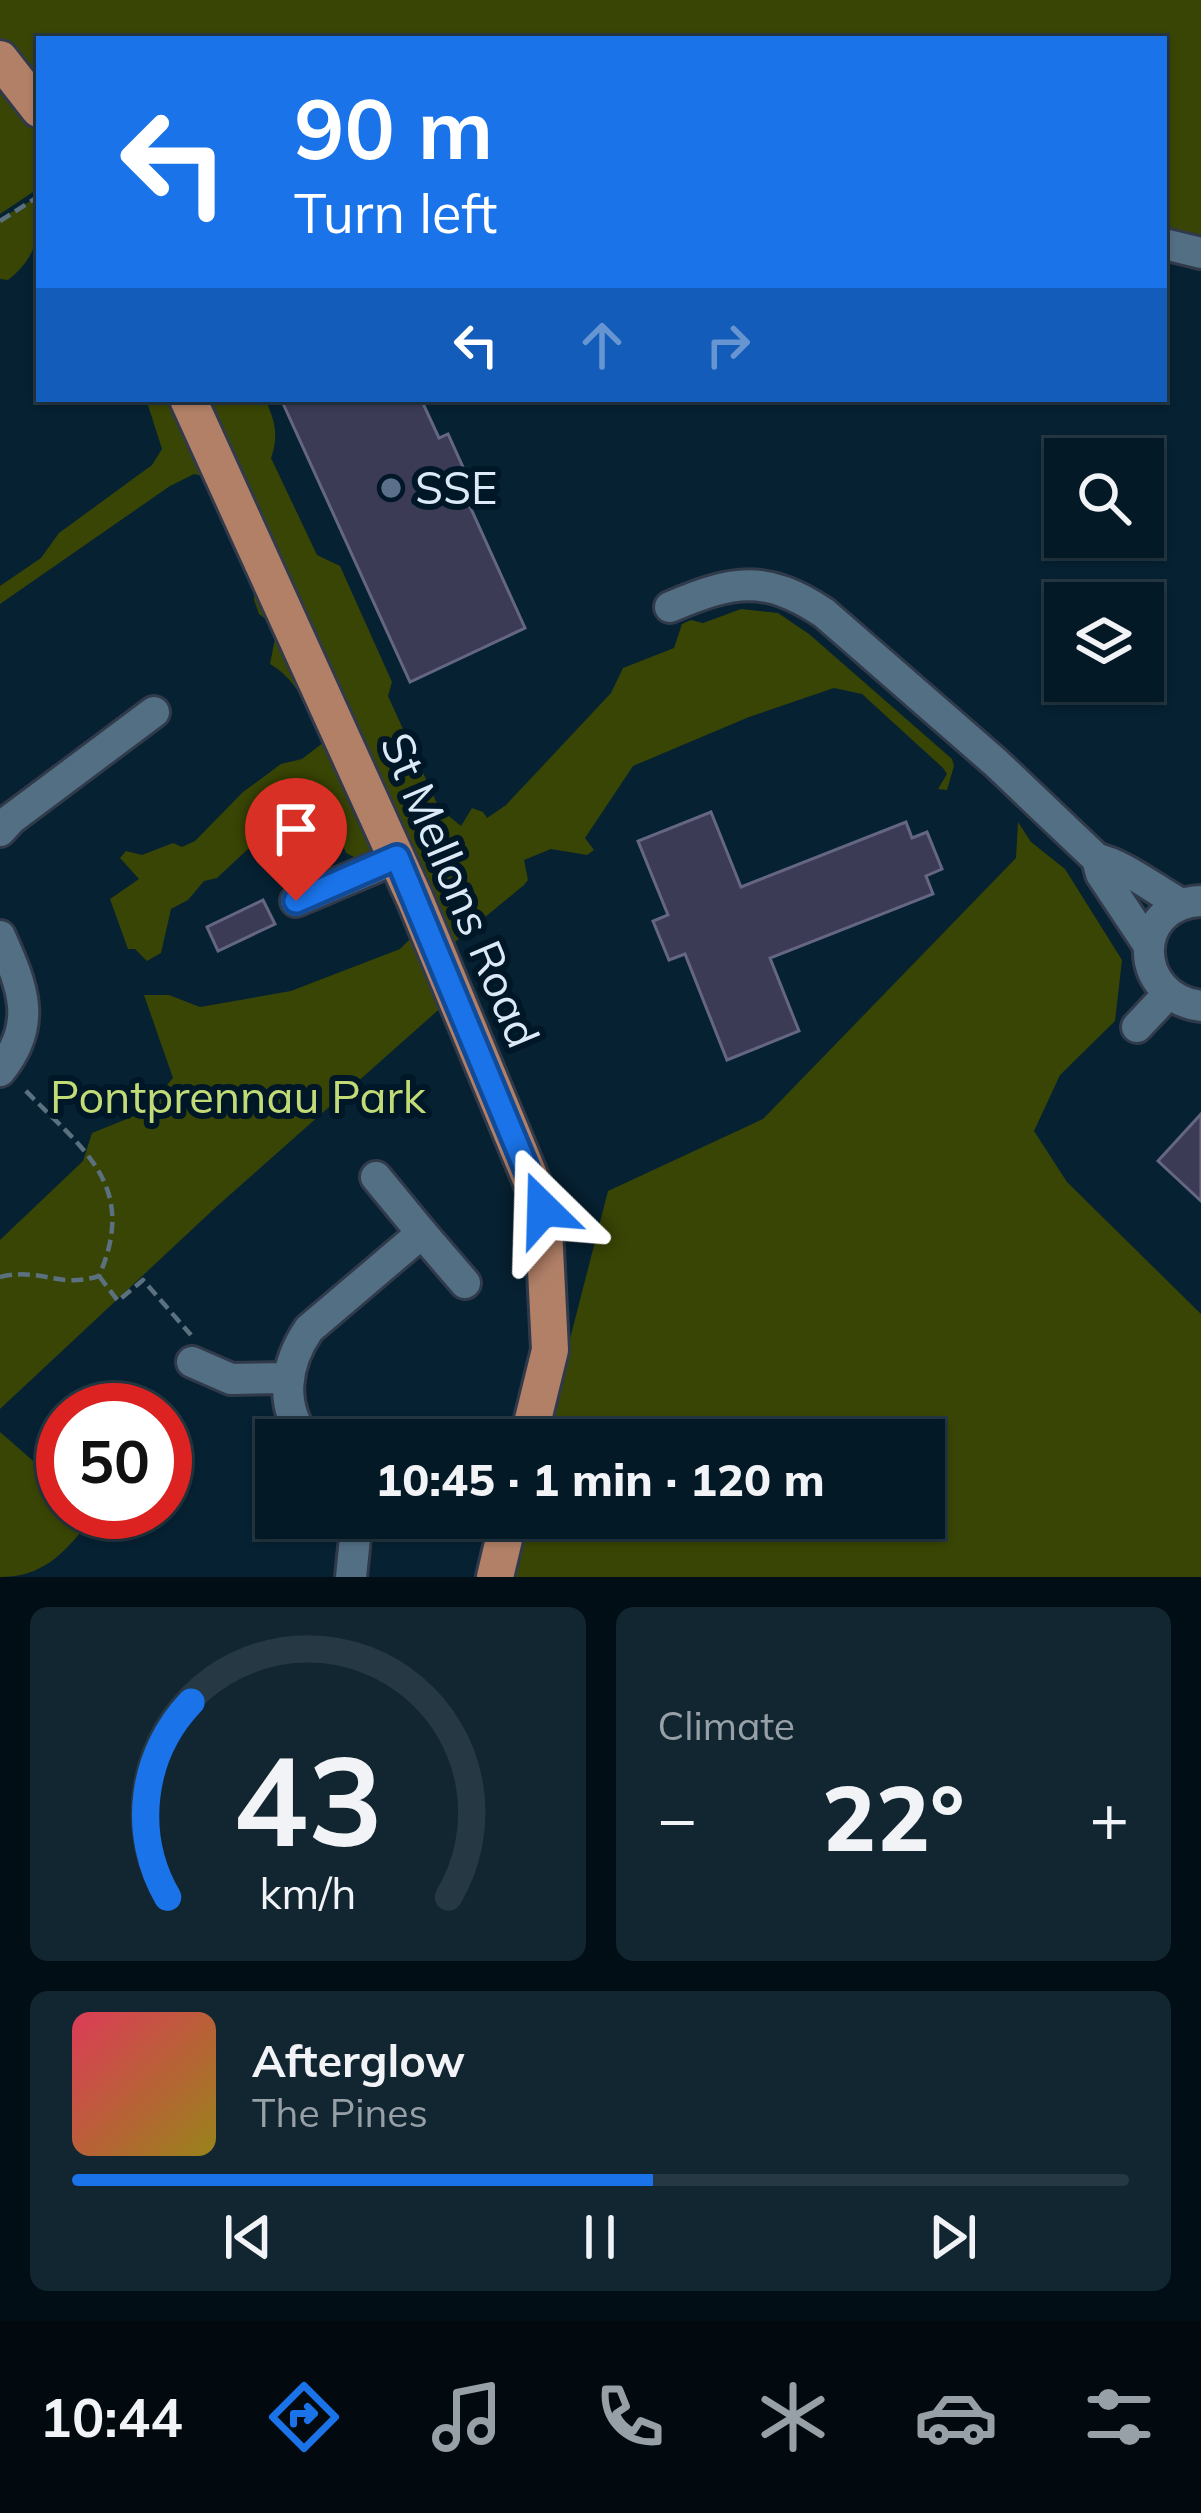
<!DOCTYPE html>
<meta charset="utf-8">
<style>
body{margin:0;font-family:Mulish,sans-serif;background:#122632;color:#f1f3f6;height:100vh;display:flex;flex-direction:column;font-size:45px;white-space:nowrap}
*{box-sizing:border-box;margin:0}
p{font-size:39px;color:#97a0a7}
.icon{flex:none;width:66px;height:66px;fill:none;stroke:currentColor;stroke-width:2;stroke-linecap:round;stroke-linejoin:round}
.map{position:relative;height:1577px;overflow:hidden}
.drawer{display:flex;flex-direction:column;gap:30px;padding:30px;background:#020e15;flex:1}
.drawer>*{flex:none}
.guide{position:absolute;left:36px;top:36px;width:1131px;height:366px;border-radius:0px;box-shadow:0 3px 9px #0004,0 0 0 3px #253843;background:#1a73e8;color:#fff;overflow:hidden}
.controls{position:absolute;left:1044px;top:438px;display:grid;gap:24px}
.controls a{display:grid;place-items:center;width:120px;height:120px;border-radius:0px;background:#041926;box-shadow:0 3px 9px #0004,0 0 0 3px #253843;font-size:60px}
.speed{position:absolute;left:36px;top:1383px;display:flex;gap:24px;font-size:60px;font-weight:700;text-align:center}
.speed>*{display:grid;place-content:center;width:156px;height:156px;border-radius:50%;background:#041926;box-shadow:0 3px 9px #0004,0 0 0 3px #253843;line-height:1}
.speed .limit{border:18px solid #d22;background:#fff;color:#111}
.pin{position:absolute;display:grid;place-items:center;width:102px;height:102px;color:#fff;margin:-123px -51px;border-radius:50% 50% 50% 0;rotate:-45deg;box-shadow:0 0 12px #0007}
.pin .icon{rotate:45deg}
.me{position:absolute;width:132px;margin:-66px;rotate:338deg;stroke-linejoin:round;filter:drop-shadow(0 0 9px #0008)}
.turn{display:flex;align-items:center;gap:42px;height:252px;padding:0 60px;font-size:54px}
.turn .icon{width:156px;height:156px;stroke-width:2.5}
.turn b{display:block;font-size:84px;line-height:102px}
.lanes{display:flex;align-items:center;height:114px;padding:0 60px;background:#0003;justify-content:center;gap:60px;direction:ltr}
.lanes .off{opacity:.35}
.big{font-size:90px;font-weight:800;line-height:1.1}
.drawer .widget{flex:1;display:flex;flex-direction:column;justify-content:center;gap:18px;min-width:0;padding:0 42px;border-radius:18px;background:#122632}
.drawer .dial{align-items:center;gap:0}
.dial svg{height:312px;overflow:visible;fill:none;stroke:#253843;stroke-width:7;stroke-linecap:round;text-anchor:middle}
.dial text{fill:#f1f3f6;stroke:none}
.song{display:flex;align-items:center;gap:36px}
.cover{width:144px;height:144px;border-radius:18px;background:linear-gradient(135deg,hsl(350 70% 55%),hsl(50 70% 35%))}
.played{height:12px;border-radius:6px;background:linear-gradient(90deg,#1a73e8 55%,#253843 55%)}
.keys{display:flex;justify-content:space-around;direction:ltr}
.heat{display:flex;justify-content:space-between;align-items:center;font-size:66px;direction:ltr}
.drawer .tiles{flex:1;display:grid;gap:30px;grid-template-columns:1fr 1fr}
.widget:last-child{grid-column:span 2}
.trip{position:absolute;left:255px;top:1419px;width:690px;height:120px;border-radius:0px;background:#041926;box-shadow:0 3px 9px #0004,0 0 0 3px #253843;font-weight:800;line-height:120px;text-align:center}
.menu{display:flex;height:192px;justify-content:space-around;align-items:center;background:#020a0f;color:#97a0a7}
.menu .icon{width:84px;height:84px}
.menu .selected{color:#1a73e8}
.menu b{font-size:54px;color:#f1f3f6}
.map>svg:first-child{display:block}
</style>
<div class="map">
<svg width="1201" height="1577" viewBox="0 0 1201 1577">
<rect width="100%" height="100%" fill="#062132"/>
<g fill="#394504">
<path d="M0 0H1201V240L1164 233V39H39V90L0 42Z"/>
<path d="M0 72 39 120V188L0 214Z"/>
<path d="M39 196C39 234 39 255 8 280L0 279V219Z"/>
<path d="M146 399H265C275 421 279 435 271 458L317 555 340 566 392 682 388 696 439 808 461 826 472 808 483 812 487 818 506 805 611 693 623 668 674 648 682 624 691 620 703 623 741 609 778 613 809 634 952 759 954 766 947 790 938 789 947 774 943 768 862 694 834 688 749 717 633 766 585 838 594 850 587 855 551 849 524 860 528 880 524 885 444 951 376 857 364 862 346 853 334 825H304L248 849 217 878 204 881 188 900 171 909 161 953 147 961 135 949H128L110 899 139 879 120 858 126 851 142 855 173 843 182 847 195 841 243 792 281 764 302 759 324 742C313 715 296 678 270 664L277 628 259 614 254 600 255 580 206 477 194 474 170 486 0 604V586L41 558 59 533 152 465 162 449Z"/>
<path d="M1018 822 1031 842 1065 869 1122 960 1115 1021 1060 1075 1034 1131 1067 1182 1201 1314V1577H510L525 1518H924V1440H544L608 1191 763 1119 1016 858Z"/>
<path d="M420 929 444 1005 215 1208 0 1409V1240L83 1161 92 1133 144 1112 173 1078 144 995H169L200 1007 291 991 400 949Z"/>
<path d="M0 1432 63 1487V1512L95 1515C67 1549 47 1577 0 1577Z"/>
</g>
<g fill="#3b3b56" stroke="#656683" stroke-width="3">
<path d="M281 399H421L439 438 448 434 467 476 458 480 525 628 410 682Z"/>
<path d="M711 812 741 887 906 822 912 838 927 832 942 869 926 876 933 894 770 958 799 1031 727 1060 685 954 669 960 653 921 668 915 638 841Z"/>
<path d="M263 900 275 924 218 951 207 927Z"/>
<path d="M1201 1114V1201L1158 1161Z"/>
</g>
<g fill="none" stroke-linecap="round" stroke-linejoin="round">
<defs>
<g id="minor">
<path d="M1164 244 1201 253"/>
<path d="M670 607C733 580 766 574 824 613L995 762 1097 859 1101 874 1149 946"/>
<path d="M0 831 11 819 154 712"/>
<path d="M1097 859C1121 863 1157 891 1181 904"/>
<path d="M296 901 397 858"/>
<path d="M1201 901C1131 904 1132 997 1201 1006"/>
<path d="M0 936C22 986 39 1023 0 1071"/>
<path d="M1137 1027 1168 994"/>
<path d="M422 1233 465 1283"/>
<path d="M192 1362 231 1379 288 1378"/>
<path d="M306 1440C279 1405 285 1364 309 1329L422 1233 376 1177"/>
<path d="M351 1577 357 1518"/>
</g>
<g id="major">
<path d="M0 59 39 109"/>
<path d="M188 399 415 899 543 1209 550 1350 528 1440"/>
<path d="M495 1577 509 1518"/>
</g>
</defs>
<use href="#minor" stroke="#303a4a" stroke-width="36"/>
<use href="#major" stroke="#303a4a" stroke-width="42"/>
<g stroke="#5b7180" stroke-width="4.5" stroke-dasharray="12 6" stroke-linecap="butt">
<path d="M0 221 39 196"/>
<path d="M99 1276 118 1301 143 1280 191 1335"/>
<path d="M0 1277C41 1267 58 1289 99 1276 139 1184 82 1149 24 1089"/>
</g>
<use href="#minor" stroke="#536f84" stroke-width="30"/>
<use href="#major" stroke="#b18067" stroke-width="36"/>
</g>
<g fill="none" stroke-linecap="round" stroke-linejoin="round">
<defs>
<path id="route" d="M296 901 397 857 543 1209"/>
</defs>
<use href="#route" stroke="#114b97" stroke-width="30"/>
<use href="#route" stroke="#1a73e8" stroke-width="21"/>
</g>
<circle fill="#5c6f8a" stroke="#001728" stroke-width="4.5" cx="391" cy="488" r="12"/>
<g text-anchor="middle" stroke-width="12" stroke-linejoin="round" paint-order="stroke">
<g font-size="45" fill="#dbeaf6" stroke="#001728" text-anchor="start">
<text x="415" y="504">SSE</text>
</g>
<g font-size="45" fill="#dbeaf6" stroke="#001728">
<text transform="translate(460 890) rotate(67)" y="16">St Mellons Road</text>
</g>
<g font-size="45" fill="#c2db76" stroke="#001728">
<text x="238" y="1113">Pontprennau Park</text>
</g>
</g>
</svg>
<div class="controls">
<a><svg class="icon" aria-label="search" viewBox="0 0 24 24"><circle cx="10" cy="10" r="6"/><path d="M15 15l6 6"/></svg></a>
<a><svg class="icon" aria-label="layers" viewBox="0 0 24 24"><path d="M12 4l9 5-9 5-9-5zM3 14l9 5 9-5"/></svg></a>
</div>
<div class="speed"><div class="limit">50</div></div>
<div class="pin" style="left:296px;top:901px;background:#d93025"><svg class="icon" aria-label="arrive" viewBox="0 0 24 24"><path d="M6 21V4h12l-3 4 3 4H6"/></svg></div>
<svg class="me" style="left:543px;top:1209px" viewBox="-20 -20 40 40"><path d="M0-17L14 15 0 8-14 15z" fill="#1a73e8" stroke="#fff" stroke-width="4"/></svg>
<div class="trip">10:45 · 1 min · 120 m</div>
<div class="guide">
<div class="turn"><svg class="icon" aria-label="left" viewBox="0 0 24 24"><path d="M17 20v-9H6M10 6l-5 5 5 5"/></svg><div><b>90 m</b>Turn left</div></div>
<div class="lanes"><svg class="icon" aria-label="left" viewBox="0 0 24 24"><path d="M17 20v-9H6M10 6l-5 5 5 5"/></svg><svg class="icon off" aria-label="ahead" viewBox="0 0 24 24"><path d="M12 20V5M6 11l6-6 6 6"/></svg><svg class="icon off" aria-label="right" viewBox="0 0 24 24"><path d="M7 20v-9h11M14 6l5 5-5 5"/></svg></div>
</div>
</div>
<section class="drawer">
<div class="tiles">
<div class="widget dial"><svg viewBox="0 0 100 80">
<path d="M14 69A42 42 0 1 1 86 69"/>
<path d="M14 69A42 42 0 0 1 20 19" stroke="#1a73e8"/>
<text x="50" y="56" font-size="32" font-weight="700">43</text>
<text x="50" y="72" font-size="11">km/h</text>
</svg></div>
<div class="widget"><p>Climate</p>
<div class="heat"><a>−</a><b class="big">22°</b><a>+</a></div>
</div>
<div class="widget">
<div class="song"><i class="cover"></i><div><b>Afterglow</b><p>The Pines</p></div></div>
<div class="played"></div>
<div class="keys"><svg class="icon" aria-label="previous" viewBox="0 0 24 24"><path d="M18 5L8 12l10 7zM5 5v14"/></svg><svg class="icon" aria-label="pause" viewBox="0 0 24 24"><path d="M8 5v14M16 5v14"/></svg><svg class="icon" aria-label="next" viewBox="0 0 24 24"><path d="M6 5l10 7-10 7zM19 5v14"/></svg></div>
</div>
</div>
</section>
<nav class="menu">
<b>10:44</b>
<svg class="icon selected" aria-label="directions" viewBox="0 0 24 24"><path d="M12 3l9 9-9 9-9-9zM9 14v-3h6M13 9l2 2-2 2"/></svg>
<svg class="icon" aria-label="music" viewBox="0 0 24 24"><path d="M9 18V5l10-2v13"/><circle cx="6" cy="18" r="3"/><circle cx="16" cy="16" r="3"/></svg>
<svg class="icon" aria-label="phone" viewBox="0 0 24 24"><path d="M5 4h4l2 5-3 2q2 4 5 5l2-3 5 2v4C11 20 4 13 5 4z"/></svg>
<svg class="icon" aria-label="climate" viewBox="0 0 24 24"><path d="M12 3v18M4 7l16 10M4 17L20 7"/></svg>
<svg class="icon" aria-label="car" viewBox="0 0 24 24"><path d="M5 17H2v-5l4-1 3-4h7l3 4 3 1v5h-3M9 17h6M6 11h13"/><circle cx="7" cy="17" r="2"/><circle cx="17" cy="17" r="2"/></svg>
<svg class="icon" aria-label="filters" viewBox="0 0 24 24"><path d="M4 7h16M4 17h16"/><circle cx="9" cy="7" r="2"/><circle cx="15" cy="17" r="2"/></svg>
</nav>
